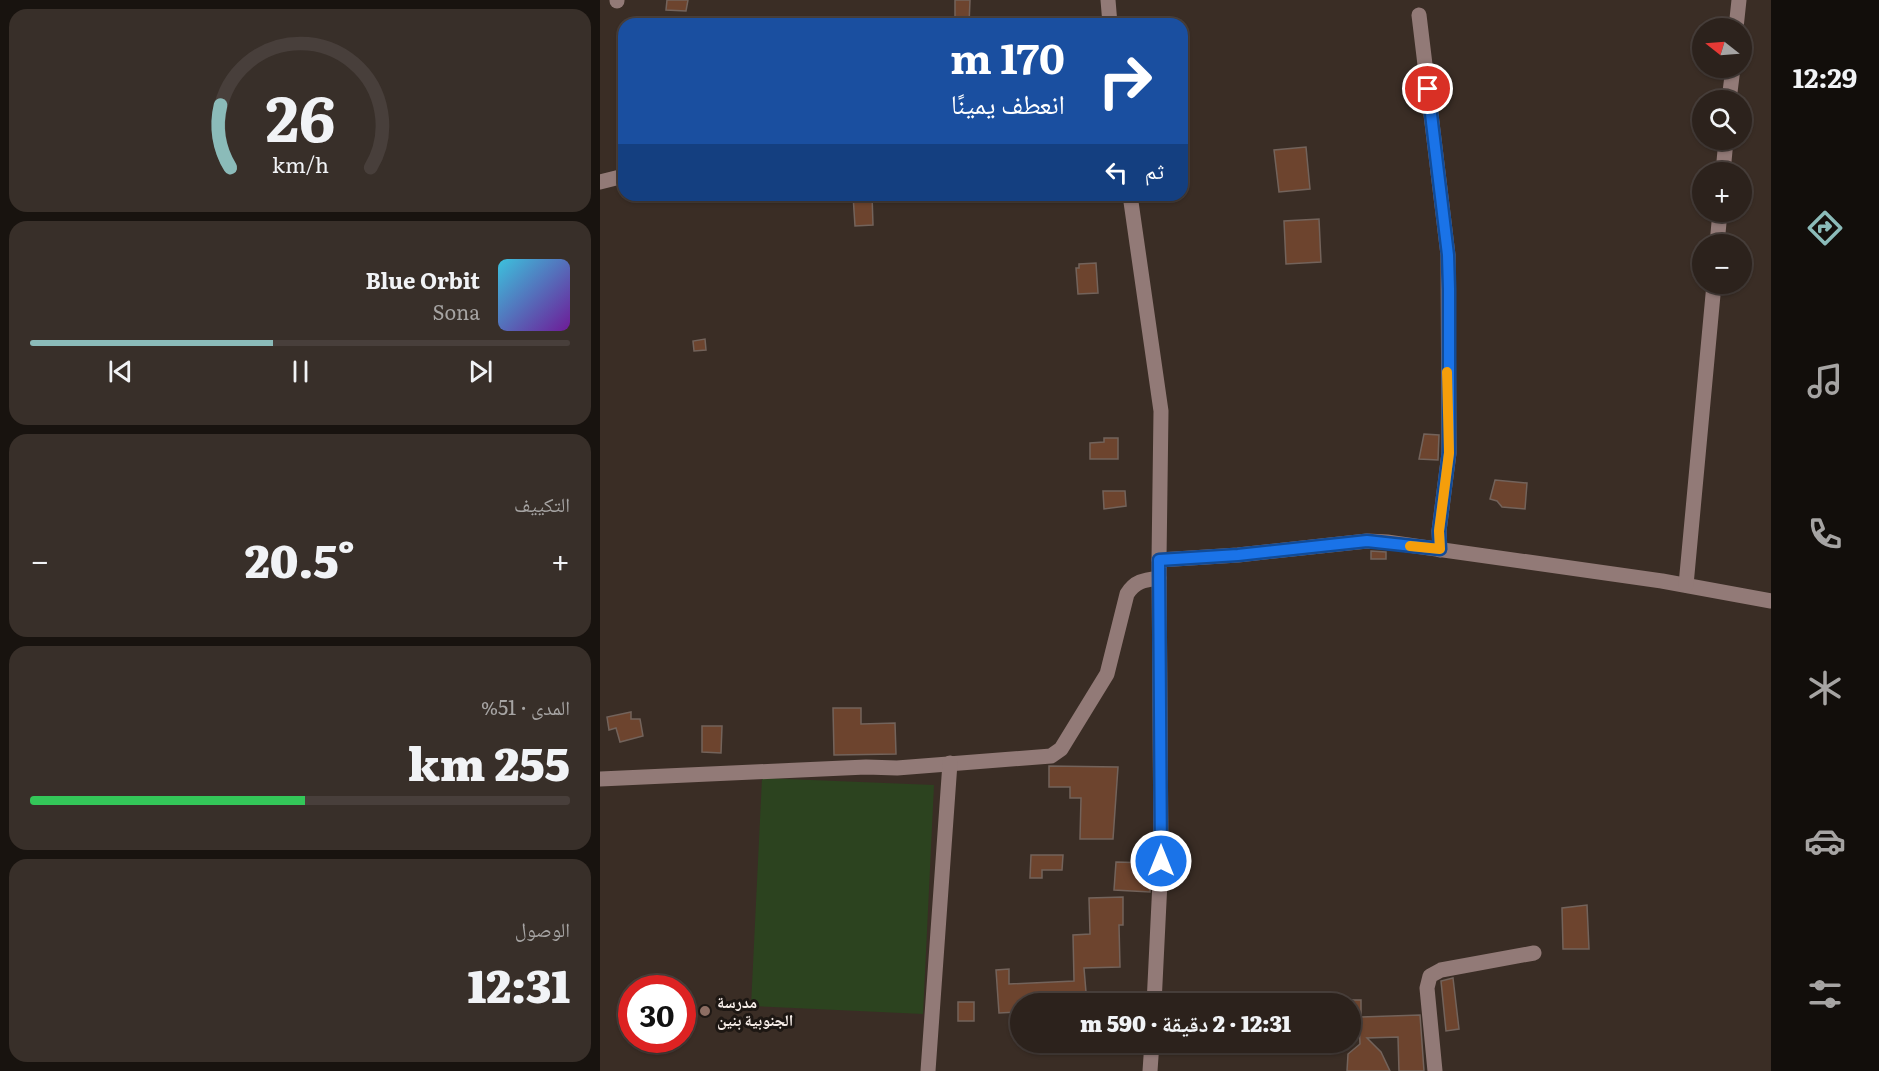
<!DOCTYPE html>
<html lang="ar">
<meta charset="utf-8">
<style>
body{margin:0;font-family:Literata,"Noto Naskh Arabic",serif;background:#382f29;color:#f1f3f6;direction:rtl;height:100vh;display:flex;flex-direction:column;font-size:22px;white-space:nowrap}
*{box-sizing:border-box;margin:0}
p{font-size:20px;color:#a6a4a3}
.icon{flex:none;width:33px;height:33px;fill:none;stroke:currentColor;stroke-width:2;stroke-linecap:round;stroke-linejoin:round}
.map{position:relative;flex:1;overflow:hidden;direction:ltr}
.side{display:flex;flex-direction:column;gap:9px;padding:9px;background:#18130f;width:600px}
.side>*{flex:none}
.banner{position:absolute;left:18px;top:18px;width:570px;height:183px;border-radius:18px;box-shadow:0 2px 4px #0004,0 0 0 2px #483f3b;direction:rtl;background:#1a4fa0;color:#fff;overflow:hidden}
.needle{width:39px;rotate:287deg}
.buttons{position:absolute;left:1092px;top:18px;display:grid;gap:12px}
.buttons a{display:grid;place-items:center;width:60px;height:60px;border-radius:50%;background:#2c221c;box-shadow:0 2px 4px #0004,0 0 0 2px #483f3b;font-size:30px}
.speed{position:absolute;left:18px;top:975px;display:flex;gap:12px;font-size:30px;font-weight:700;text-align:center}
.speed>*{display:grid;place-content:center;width:78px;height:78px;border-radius:50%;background:#2c221c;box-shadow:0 2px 4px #0004,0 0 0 2px #483f3b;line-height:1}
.speed .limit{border:9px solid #d22;background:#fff;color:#111}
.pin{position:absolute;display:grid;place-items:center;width:51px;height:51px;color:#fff;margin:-26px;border:3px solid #fff;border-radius:50%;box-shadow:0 2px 6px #0007}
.me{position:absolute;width:66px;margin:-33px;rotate:0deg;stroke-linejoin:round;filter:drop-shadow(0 0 4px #0008)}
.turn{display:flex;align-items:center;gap:21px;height:126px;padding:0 24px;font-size:27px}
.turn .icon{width:78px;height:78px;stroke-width:2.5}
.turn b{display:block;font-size:42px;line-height:51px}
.then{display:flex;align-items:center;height:57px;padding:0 24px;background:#0003;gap:12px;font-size:22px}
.big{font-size:45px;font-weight:800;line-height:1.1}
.side .tile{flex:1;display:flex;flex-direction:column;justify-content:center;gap:9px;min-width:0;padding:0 21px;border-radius:18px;background:#382f29}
.side .dial{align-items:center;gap:0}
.dial svg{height:156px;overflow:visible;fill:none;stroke:#483f3b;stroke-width:7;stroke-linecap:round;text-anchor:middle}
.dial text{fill:#f1f3f6;stroke:none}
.song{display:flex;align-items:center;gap:18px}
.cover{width:72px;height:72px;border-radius:9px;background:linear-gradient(135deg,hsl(190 70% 55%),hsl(280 70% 35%))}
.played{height:6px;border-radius:3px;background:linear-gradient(90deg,#8bbbb9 45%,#483f3b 45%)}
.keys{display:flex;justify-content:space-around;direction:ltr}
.heat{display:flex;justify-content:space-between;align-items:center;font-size:33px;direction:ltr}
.charge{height:9px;border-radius:4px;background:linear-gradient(90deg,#34c759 51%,#483f3b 0)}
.trip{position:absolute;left:410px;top:993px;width:351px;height:60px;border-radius:30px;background:#2c221c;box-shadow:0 2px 4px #0004,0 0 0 2px #483f3b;font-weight:800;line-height:60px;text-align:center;direction:rtl}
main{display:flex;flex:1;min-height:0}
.tab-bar{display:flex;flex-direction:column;width:108px;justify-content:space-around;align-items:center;background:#120e0b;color:#a6a4a3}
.tab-bar .icon{width:42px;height:42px}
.tab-bar .current{color:#8bbbb9}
.tab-bar b{font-size:27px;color:#f1f3f6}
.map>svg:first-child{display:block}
</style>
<main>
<nav class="tab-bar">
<b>12:29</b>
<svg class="icon current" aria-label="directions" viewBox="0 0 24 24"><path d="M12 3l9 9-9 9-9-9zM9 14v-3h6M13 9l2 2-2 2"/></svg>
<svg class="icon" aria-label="music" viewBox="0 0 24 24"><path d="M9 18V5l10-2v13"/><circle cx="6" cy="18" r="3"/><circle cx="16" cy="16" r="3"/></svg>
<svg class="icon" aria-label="phone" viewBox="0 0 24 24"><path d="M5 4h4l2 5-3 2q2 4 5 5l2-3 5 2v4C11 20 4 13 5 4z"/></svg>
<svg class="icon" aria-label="climate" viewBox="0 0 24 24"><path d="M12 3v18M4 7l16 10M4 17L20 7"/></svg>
<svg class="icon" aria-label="car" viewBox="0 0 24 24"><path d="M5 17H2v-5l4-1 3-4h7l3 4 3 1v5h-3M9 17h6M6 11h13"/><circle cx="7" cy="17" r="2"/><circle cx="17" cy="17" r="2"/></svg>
<svg class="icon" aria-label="filters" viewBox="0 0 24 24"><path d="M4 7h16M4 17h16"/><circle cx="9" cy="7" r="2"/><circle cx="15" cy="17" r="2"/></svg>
</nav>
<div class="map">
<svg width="1171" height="1071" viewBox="0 0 1171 1071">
<rect width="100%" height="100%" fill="#3a2d25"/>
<path fill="#2c431f" d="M162 778 334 785 323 1014 151 1006Z"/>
<g fill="#6d442e" stroke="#73635b" stroke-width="1.5">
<path d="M67 0H88L86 11 66 10Z"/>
<path d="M355 0H370L369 24H355Z"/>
<path d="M706 147 710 189 679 192 674 150Z"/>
<path d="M253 195H272L273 225 255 226Z"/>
<path d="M719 219 721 262 686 264 684 221Z"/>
<path d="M496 263 498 293 478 294 476 268H479V264Z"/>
<path d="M105 339 106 350 94 351 93 341Z"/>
<path d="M824 434 839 435 838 460 819 459Z"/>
<path d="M504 438H518V459H490V443L504 442Z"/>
<path d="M895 480 927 483 925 509 902 507 897 501 890 499Z"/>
<path d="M503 491H525L526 506 504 509Z"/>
<path d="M771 551 786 552V559H771Z"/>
<path d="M233 708H261V724L295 723 296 754 234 755Z"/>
<path d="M31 712V719H40L43 736 20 742 16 728 9 730 7 717Z"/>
<path d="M102 726H122L121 753 102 752Z"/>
<path d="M449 766 518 767 513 839H480L481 798H470V787H449Z"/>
<path d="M431 855H463L462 870H442V878H430Z"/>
<path d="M516 862 551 863 550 892 514 890Z"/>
<path d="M523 897V925H519L520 967 484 968 486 992H535V1004H420V1012L399 1013 396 970 409 969V984L474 981 473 935 490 934 489 898Z"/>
<path d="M987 905 989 949H963L962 908Z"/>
<path d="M853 978 859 1029 846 1031 841 981Z"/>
<path d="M750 1000H761V1017L820 1015 824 1071H799L798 1037 767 1038 781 1052 790 1071H747L748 1054 760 1044 759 1019H750Z"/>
<rect x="358" y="1002" width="16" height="19"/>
</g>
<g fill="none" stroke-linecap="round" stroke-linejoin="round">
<g stroke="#927a77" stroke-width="15">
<path d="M508 0 510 24"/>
<path d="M17 1V0"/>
<path d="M819 15 848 255 849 453 839 531 840 550"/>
<path d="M1136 28 1139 0"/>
<path d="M1129 100 1133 68"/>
<path d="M1123 172 1126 140"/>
<path d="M0 182 24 176"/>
<path d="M530 195 561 411 559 560 561 861 554 1004"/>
<path d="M1117 244 1120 212"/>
<path d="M559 560 638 555 767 541 787 542 1062 581 1171 601"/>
<path d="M1086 585 1114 284"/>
<path d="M0 779 266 767 297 768 451 756 461 749 507 674 527 594C535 581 544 580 559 578"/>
<path d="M328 1071 350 763"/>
<path d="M550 1071 552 1042"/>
<path d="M835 1071 827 988 830 976 841 970 934 953"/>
</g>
</g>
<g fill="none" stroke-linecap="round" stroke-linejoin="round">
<defs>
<path id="route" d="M561 861 559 560 638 555 767 541 840 549 839 531 849 453V289L848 255 828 89"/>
</defs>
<use href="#route" stroke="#114b97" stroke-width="15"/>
<use href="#route" stroke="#1a73e8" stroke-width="10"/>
<path stroke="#f59e0b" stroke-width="10" d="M810 546 840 549 839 531 849 453 847 372"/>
</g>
<circle fill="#8d6e63" stroke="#1d1713" stroke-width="2" cx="105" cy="1011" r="6"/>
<g text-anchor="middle" stroke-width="6" stroke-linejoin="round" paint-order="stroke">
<g font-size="16" font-weight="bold" fill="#f7eee9" stroke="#1d1713" text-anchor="start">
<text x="117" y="1008">مدرسة<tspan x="117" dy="18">الجنوبية بنين</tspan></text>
</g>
</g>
</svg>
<div class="buttons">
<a><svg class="needle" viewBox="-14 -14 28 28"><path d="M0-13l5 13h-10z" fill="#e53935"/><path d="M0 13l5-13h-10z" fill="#a6a4a3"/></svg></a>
<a><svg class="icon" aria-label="search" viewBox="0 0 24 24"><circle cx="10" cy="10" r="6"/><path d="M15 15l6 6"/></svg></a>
<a>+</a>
<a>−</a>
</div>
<div class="speed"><div class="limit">30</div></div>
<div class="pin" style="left:828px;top:89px;background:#d93025"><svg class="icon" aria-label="arrive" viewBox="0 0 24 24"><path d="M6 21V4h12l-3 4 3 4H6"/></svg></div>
<svg class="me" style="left:561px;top:861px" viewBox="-20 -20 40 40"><circle r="17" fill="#1a73e8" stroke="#fff" stroke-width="3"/><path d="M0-11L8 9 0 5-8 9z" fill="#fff"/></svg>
<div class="trip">12:31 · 2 دقيقة · 590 m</div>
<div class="banner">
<div class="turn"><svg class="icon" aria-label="right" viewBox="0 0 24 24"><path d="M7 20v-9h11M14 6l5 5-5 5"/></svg><div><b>170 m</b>انعطف يمينًا</div></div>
<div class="then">ثم<svg class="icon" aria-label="left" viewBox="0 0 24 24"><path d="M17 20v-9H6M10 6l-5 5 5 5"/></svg></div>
</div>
</div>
<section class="side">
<div class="tile dial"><svg viewBox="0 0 100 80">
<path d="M14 69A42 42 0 1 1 86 69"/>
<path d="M14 69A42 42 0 0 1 9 37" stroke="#8bbbb9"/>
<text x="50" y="56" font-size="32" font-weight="700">26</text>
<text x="50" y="72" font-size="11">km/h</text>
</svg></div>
<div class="tile">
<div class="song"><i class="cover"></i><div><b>Blue Orbit</b><p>Sona</p></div></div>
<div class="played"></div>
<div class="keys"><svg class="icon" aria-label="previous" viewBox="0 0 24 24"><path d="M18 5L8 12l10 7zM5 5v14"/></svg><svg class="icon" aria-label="pause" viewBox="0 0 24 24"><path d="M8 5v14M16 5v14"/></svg><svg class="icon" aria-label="next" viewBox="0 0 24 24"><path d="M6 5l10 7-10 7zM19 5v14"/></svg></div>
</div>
<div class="tile"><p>التكييف</p>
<div class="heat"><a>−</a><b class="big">20.5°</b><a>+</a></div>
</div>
<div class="tile"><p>المدى · 51%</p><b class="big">255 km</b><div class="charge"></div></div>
<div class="tile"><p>الوصول</p><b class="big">12:31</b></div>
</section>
</main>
